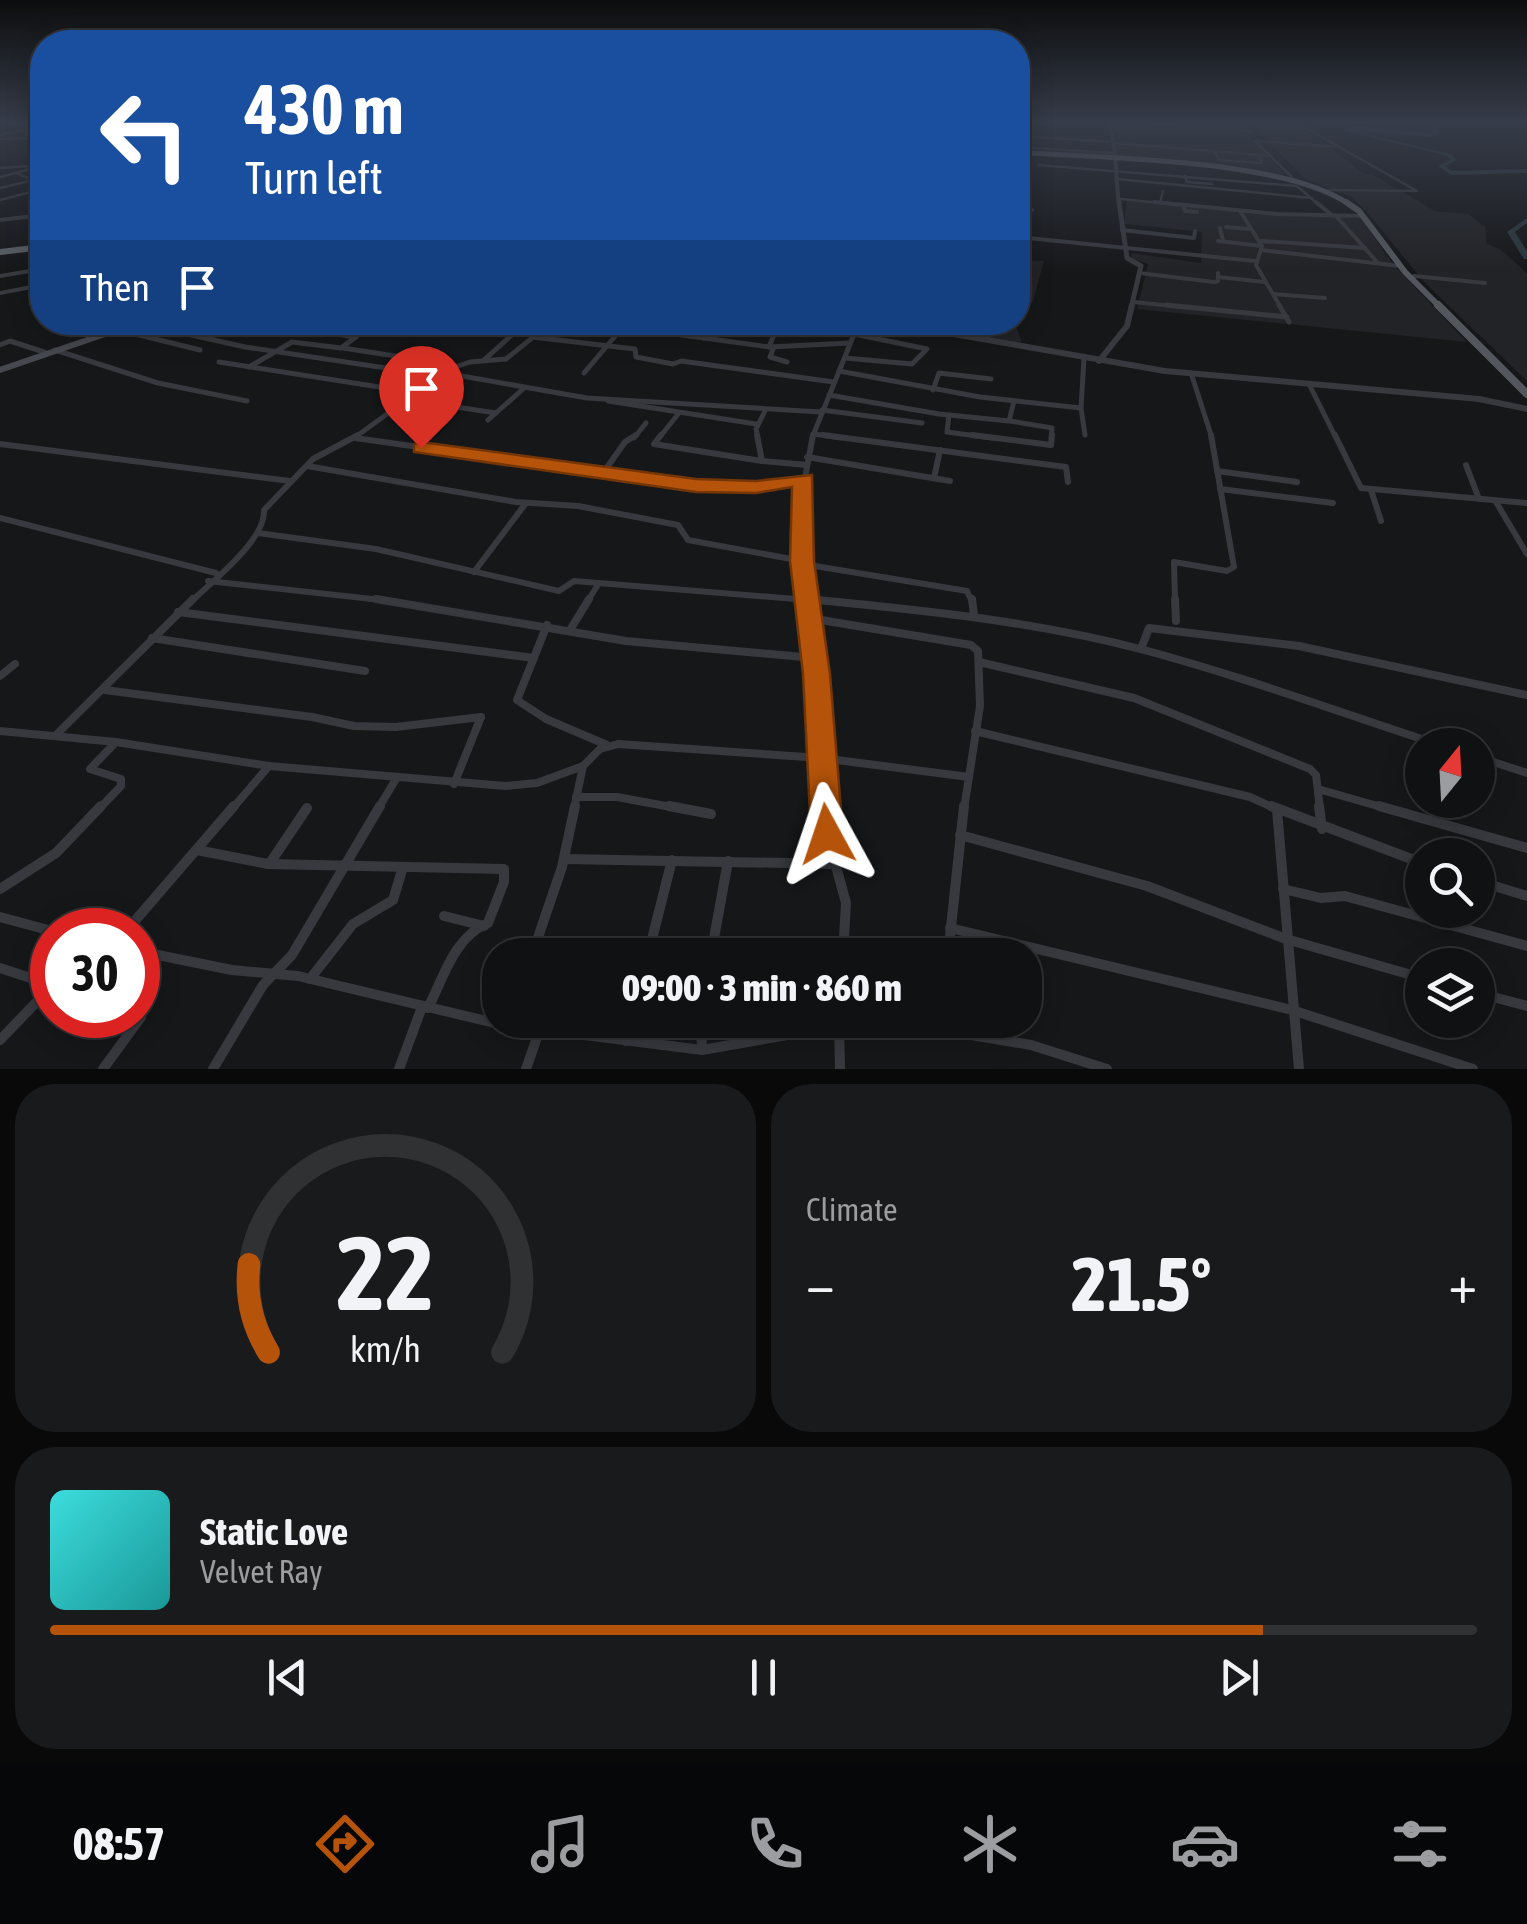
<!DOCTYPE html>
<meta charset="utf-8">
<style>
body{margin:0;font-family:"Asap Condensed",sans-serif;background:#191a1c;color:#f1f3f6;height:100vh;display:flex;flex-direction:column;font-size:38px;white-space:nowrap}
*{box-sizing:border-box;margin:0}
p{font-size:32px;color:#9c9da0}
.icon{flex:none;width:55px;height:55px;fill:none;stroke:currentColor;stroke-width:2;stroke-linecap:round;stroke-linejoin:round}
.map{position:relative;height:1069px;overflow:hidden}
.details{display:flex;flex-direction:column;gap:15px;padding:15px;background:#09090a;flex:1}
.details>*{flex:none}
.hud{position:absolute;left:30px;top:30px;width:1000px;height:305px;border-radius:40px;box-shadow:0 5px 25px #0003,0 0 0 2px #303133;background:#1a4fa0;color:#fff;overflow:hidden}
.needle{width:65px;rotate:18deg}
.tools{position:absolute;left:1405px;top:728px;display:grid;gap:20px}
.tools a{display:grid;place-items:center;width:90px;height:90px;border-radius:50%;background:#101113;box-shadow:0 5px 25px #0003,0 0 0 2px #303133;font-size:50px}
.speed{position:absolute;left:30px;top:908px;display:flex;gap:20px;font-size:50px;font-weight:700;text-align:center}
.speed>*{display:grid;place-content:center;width:130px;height:130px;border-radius:50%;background:#101113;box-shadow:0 5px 25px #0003,0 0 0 2px #303133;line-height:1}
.speed .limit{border:15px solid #d22;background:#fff;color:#111}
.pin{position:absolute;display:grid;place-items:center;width:85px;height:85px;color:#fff;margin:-102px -42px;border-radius:50% 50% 50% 0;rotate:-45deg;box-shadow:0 0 10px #0007}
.pin .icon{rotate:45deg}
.me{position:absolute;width:110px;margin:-55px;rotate:355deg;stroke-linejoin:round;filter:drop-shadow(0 0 8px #0008)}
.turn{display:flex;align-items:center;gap:35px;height:210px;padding:0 50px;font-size:45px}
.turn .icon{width:130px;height:130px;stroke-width:2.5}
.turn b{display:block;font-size:70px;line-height:85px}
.then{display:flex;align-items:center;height:95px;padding:0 50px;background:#0003;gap:20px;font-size:38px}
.big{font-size:75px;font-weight:800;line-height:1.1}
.details .tile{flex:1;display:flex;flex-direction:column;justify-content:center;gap:15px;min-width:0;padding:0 35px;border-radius:40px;background:#191a1c}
.details .dial{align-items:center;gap:0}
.dial svg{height:260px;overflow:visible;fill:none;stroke:#303133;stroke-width:7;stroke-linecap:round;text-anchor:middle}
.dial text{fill:#f1f3f6;stroke:none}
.song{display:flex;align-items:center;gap:30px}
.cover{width:120px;height:120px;border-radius:15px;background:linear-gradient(135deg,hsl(180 70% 55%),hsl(180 70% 35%))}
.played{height:10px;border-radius:5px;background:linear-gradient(90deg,#b45309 85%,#303133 85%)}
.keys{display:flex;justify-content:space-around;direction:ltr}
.heat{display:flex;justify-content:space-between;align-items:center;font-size:55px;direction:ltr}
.details .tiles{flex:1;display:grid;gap:15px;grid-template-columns:1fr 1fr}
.tile:last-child{grid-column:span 2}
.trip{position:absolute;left:482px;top:938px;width:560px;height:100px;border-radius:40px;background:#101113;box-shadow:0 5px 25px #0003,0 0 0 2px #303133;font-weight:800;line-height:100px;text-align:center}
.tab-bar{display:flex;height:160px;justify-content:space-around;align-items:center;background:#060708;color:#9c9da0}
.tab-bar .icon{width:70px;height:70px}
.tab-bar .selected{color:#b45309}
.tab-bar b{font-size:45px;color:#f1f3f6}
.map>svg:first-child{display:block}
</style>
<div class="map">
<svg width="1527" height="1069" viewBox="0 0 1527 1069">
<rect width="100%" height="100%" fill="#161719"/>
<g fill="#222326">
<path d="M1112 122H1236L1285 174 1116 158 1117 133Z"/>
<path d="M1249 122H1289L1325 143 1363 174H1372L1435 211 1468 214 1485 227 1487 244 1500 249 1527 273V381L1424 282 1367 212 1351 197 1305 179Z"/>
<path d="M1127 201 1282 215 1360 217 1393 264 1467 342 1137 309 1148 264 1132 259 1131 253 1201 263 1202 232 1124 224Z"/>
<path d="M1018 260 1044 261 1033 301 1018 318Z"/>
<path d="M895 323H1015L1021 340 1020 343Z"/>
</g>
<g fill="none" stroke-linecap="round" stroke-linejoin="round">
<g fill="#2c383d" fill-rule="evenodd">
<path d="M1430 122H1436L1438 133 1431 137 1354 131 1451 154 1457 160 1445 166 1452 171 1527 169V173L1451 175 1438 166 1450 160 1447 156 1345 131 1356 126 1430 133 1432 132Z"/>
<path d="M1527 218V223L1515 232 1527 251V259H1524L1507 232Z"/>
</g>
<g stroke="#37393e" stroke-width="2.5">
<path d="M1122 122 1248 131"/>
<path d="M1239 122 1250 133"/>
<path d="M1295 122 1417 191 1329 190"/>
<path d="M0 123 29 126"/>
<path d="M0 135 42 127"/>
<path d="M26 135 42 132"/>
<path d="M1018 136 1114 142"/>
<path d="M0 139 42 138"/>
<path d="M1255 141 1339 147"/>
<path d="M1114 143 1271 156"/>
<path d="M1257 143 1292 177"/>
<path d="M1018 147 1112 153"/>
<path d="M1215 151 1219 160 1262 163 1259 155"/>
<path d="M1038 165 1297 186 1319 205"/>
<path d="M0 168 31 166"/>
<path d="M16 173 33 180 42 178"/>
<path d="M1185 176 1187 182 1212 184"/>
<path d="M0 177 42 166"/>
<path d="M1117 179 1312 198"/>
<path d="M0 188 34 180"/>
<path d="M1121 199 1180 205"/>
<path d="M0 200 42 189"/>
<path d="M1160 203 1163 191"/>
</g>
<g stroke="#37393e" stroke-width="4">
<path d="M1154 202 1277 214 1363 216"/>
<path d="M1316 202 1333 216"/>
<path d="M1183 206 1185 211 1197 212"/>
<path d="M1018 211 1032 210"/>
<path d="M1240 211 1262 246 1256 265 1281 308"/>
<path d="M1337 217 1378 263"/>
<path d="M0 220 42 215"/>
<path d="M1226 227 1251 229"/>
<path d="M1220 228 1223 241"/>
<path d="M1122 230 1194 238 1195 231"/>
<path d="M1018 237 1255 261"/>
<path d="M1218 241 1262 246"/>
<path d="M1261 241 1365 248"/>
<path d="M1261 250 1400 266"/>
<path d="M1139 273 1214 282 1218 281V273"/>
<path d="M0 276 42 269"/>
<path d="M1414 276 1485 283"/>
<path d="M1218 277 1265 282"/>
<path d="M0 293 42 285"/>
<path d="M1273 294 1325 298"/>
<path d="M1134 302 1192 308"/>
</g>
<g stroke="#37393e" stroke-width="5">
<path d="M1166 305 1287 317"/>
<path d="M1279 305 1289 322"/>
<path d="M587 322 769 347 850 343"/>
<path d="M736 322 777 327 769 347"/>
<path d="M138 323 245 347 439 376"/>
<path d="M45 324 50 322"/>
<path d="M119 330 200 350"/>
<path d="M532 337 635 349 636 357 673 364 681 361 834 382"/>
<path d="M703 338 713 322"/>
<path d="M0 345 10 341 44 352"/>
<path d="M343 348 454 365"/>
<path d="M773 349 770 357 787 362"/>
<path d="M55 350 158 383 247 401"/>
<path d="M845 358 912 364 927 349 854 334"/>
<path d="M1084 358 1081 408 1085 435"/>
<path d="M484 360 514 333"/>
<path d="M219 362 418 393"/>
<path d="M249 367 292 342 341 348 356 337 258 322"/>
<path d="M839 371 980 397 1081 408"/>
<path d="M445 373 587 398 821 412"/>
<path d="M584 373 622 328"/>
<path d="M1191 373 1212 438"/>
<path d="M1309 384 1336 438"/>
<path d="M933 390 939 373 991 379"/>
<path d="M829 395 939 414 1009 421 1014 401"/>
<path d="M409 400 496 413"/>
<path d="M608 401 756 424"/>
<path d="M822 410 922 423"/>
<path d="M949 415 947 432 992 438"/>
<path d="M488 420 523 389"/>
<path d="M1010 421 1052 428 1051 438"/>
<path d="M814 434 842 438"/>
<path d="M354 438 449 369 470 362 506 359 552 322"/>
<path d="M634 438 646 423"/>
<path d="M659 438 679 413"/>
<path d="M758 438 756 429 765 411"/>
<path d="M812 438 859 322"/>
</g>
<g stroke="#37393e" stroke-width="6">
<path d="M661 435 654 444 762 461"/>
<path d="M757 435 762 461 807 465"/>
<path d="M823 435 1066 467 1068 482"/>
<path d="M972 435 1051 445 1052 435"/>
<path d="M1335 435 1361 488 1527 503"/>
<path d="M355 438 696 486 734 488 804 479"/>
<path d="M0 444 290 481"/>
<path d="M807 457 950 481"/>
<path d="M1466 465 1479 499"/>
<path d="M307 466 516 502 578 506 678 525 688 540 802 561"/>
<path d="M1217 471 1297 482"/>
<path d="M603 473 625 442 636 435"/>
<path d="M934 478 940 450"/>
<path d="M1220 489 1333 503"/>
<path d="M1371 490 1381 521"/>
<path d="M1496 502 1527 554"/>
<path d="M0 518 216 573"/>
<path d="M258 533 376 549 559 591 574 581 833 602"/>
<path d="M803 564 967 591 972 602"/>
<path d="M474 572 526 503"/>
<path d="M208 581 399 602"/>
<path d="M191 602C212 581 266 540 264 510L313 459 358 435"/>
<path d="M587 602 599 583"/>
<path d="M808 602 800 505 813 435"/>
<path d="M1175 602 1174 562 1227 571 1234 567 1211 435"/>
</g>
<g stroke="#37393e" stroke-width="8">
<path d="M376 599 626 641 814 658"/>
<path d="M807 599C921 610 1034 621 1144 650 1245 677 1341 713 1440 745"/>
<path d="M808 599 825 809"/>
<path d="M972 599 974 615"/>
<path d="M1175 599 1176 621"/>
<path d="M178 612 534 658"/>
<path d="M809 618 971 645 978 651 980 706 964 809"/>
<path d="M547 625 517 700 546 719 607 745"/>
<path d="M570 630 589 599"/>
<path d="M152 638 365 671"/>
<path d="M1141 649 1149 628 1299 646 1527 695"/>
<path d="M979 662 1134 698 1310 769 1316 775 1320 809"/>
<path d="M0 676 15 664"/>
<path d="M105 690 312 717 354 726 396 727 481 717"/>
<path d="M0 731 116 742 269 766 505 786 537 783 583 766 600 749 618 744 821 758 969 777"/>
<path d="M975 731 1250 797 1276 809"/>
<path d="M56 735 193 599"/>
<path d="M1478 757 1527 773"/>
<path d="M454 784 481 717"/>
<path d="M1318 789 1388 809"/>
<path d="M576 797H617L682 809"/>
<path d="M99 809 121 786V779L90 769 115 743"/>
<path d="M232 809 269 766"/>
<path d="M378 809 396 779"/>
<path d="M574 809 583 766"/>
</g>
<g stroke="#37393e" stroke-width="10">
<path d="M669 806 711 814"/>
<path d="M825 806 827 833 846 903 843 955"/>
<path d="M1271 806 1422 863"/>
<path d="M1319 806 1322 829"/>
<path d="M1379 806 1527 848"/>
<path d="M1277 810 1299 1069"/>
<path d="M960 835 1147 886 1286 939 1422 978"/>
<path d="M197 850 268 864 504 869V882L488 923C454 937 444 977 428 1008"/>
<path d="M564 859 838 864"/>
<path d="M270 863 307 808"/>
<path d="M1478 881 1527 896"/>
<path d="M0 889 56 853 101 806"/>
<path d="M1283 889 1321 898 1345 896 1527 946"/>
<path d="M444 916 484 926"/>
<path d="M0 917 52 931"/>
<path d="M950 928 1292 1010 1473 1069"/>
<path d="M127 930 234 806"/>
<path d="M138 951 232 970 298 976 541 1034H577L702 1050 839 1026"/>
<path d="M532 955 562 867 575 806"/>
<path d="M648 955 672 860"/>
<path d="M711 955 728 861"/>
<path d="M948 955 964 806"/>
<path d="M0 968 52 985"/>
<path d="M310 979 353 924 393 900 403 867"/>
<path d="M1478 993 1527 1006"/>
<path d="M701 1020 702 1050"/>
<path d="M839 1020 840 1069"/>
<path d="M882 1020 1031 1045 1107 1069"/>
<path d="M943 1020V1030"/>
<path d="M0 1040 52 986"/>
<path d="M626 1041 632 1020"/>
<path d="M103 1069 141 1017 138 1011"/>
<path d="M213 1069 263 985 292 955 380 806"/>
<path d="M399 1069 422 1007"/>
<path d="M526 1069 543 1020"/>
</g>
<path stroke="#37393e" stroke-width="4" d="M1108 122C1116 138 1116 183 1119 205"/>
<path stroke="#37393e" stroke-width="5" d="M1119 202 1127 258 1141 266 1131 308"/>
<g stroke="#37393e" stroke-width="6">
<path d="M885 322 1165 371 1479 399 1527 409"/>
<path d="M1099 361 1127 326 1132 305"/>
</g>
<path stroke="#45484e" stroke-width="6" d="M0 370 140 322"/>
<path stroke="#53575d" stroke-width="5" d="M1018 152C1103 159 1284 158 1350 205"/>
<path stroke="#53575d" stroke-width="6" d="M1346 202 1359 211 1405 272 1441 308"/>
<path stroke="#53575d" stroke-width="8" d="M1438 305 1527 394"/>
<path stroke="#5b6066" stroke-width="6" d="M0 252 42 247"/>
</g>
<linearGradient id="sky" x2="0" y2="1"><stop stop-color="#0c0d0e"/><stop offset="0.45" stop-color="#363c49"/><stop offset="1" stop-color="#363c49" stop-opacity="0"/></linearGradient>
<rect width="1527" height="272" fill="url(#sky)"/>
<path fill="#b45309" stroke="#753606" stroke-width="2.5" d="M421 442 696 479 756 481 812 475 814 561 830 674 843 834 839 843 827 847 816 843 811 834 803 674 790 561 792 487 756 493 696 492 414 452V444Z"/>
</svg>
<div class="tools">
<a><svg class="needle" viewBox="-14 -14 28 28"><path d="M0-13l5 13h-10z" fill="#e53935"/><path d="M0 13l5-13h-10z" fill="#9c9da0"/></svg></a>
<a><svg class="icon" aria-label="search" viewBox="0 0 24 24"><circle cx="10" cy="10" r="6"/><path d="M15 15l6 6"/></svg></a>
<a><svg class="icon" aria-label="layers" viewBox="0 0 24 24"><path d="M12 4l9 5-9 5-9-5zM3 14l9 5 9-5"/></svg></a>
</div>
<div class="speed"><div class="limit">30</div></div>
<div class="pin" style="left:421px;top:448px;background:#d93025"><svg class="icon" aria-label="arrive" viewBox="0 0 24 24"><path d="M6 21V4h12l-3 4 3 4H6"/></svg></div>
<svg class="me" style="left:827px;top:834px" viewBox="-20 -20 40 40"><path d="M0-17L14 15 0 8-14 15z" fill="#b45309" stroke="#fff" stroke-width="4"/></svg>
<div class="trip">09:00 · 3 min · 860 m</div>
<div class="hud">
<div class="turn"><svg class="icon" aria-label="left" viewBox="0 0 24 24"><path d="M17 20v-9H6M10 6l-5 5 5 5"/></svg><div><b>430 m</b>Turn left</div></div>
<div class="then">Then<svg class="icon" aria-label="arrive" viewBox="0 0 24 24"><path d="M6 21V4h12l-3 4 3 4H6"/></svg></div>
</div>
</div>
<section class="details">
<div class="tiles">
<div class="tile dial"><svg viewBox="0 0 100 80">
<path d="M14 69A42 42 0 1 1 86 69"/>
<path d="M14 69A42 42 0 0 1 8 42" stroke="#b45309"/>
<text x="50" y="56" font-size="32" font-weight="700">22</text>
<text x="50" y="72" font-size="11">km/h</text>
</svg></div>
<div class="tile"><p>Climate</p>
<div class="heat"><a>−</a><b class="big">21.5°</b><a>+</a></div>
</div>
<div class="tile">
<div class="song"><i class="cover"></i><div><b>Static Love</b><p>Velvet Ray</p></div></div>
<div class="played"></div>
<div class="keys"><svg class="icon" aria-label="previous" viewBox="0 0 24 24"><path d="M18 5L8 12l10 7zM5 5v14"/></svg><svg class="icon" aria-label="pause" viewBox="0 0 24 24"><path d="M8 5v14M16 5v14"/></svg><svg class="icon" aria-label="next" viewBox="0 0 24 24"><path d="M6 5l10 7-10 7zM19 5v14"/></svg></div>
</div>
</div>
</section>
<nav class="tab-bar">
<b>08:57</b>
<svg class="icon selected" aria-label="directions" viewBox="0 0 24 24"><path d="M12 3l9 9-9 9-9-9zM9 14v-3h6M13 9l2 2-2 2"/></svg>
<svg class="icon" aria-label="music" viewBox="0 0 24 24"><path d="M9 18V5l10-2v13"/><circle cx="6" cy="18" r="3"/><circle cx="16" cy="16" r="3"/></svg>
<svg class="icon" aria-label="phone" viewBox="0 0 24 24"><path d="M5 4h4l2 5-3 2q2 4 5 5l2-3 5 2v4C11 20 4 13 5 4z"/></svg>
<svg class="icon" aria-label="climate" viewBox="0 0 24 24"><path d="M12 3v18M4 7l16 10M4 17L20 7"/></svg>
<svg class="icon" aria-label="car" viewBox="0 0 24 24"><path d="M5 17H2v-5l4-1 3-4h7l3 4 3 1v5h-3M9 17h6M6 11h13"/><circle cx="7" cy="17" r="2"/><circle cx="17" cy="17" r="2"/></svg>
<svg class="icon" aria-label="filters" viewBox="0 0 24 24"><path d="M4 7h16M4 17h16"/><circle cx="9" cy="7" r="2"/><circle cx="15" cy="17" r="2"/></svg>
</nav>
